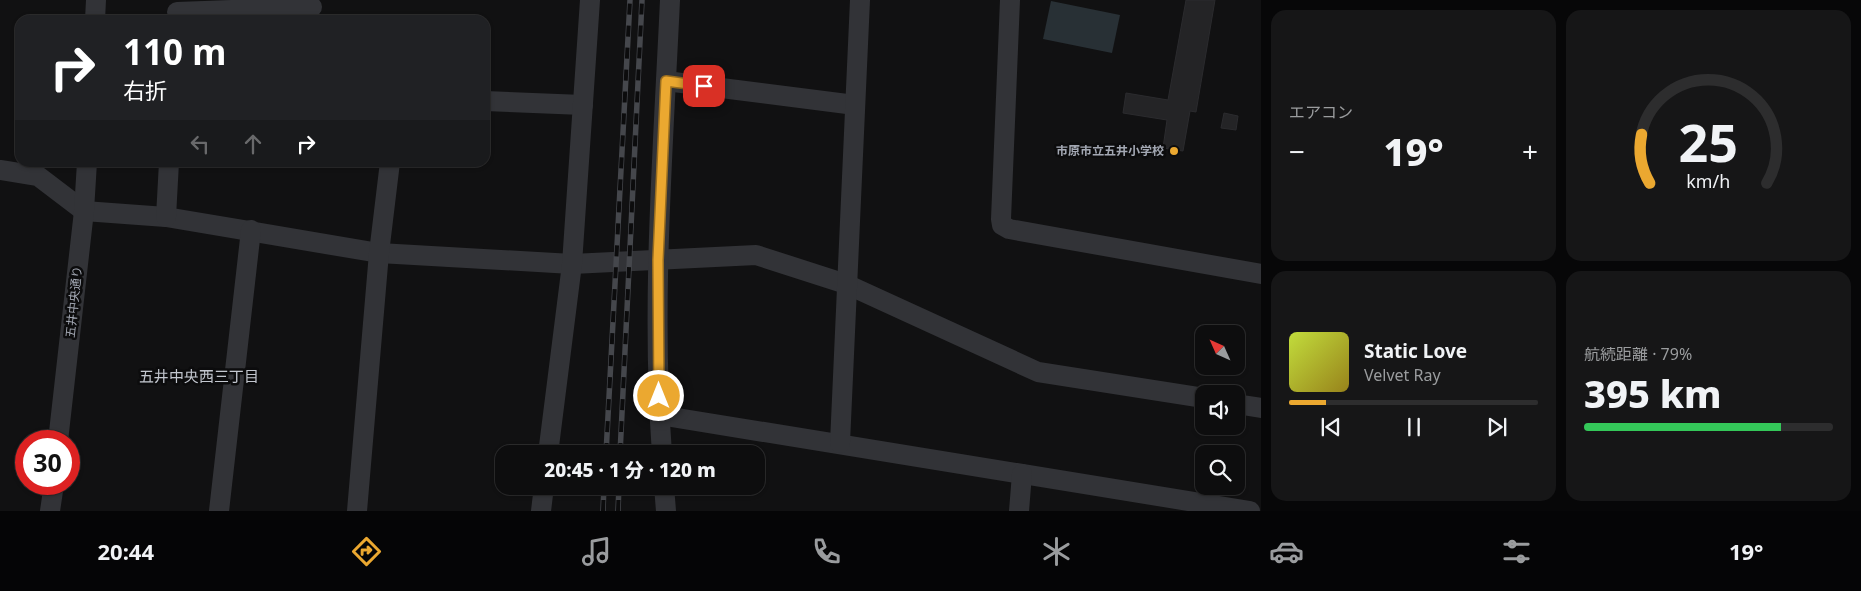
<!DOCTYPE html>
<html lang="ja">
<meta charset="utf-8">
<style>
body{margin:0;font-family:"Noto Sans","Noto Sans JP",sans-serif;background:#161617;color:#f1f3f6;height:100vh;display:flex;flex-direction:column;font-size:19px;white-space:nowrap}
*{box-sizing:border-box;margin:0}
p{font-size:16px;color:#9a9c9e}
.icon{flex:none;width:28px;height:28px;fill:none;stroke:currentColor;stroke-width:2;stroke-linecap:round;stroke-linejoin:round}
.map{position:relative;flex:1;overflow:hidden}
.drawer{display:flex;flex-direction:column;gap:10px;padding:10px;background:#070708;width:600px}
.drawer>*{flex:none}
.top-card{position:absolute;left:15px;top:15px;width:475px;height:152px;border-radius:15px;box-shadow:0 1px 4px #0004,0 0 0 1px #2d2d2e;background:#202124;color:#fff;overflow:hidden}
.needle{width:32px;rotate:315deg}
.buttons{position:absolute;left:1195px;top:325px;display:grid;gap:10px}
.buttons a{display:grid;place-items:center;width:50px;height:50px;border-radius:10px;background:#0d0d0e;box-shadow:0 1px 4px #0004,0 0 0 1px #2d2d2e;font-size:25px}
.speed{position:absolute;left:15px;top:430px;display:flex;gap:10px;font-size:25px;font-weight:700;text-align:center}
.speed>*{display:grid;place-content:center;width:65px;height:65px;border-radius:50%;background:#0d0d0e;box-shadow:0 1px 4px #0004,0 0 0 1px #2d2d2e;line-height:1}
.speed .limit{border:8px solid #d22;background:#fff;color:#111}
.pin{position:absolute;display:grid;place-items:center;width:42px;height:42px;color:#fff;margin:-21px;border-radius:10px;box-shadow:0 2px 8px #0006}
.me{position:absolute;width:55px;margin:-28px;rotate:0deg;stroke-linejoin:round;filter:drop-shadow(0 0 4px #0008)}
.turn{display:flex;align-items:center;gap:18px;height:105px;padding:0 25px;font-size:22px}
.turn .icon{width:65px;height:65px;stroke-width:2.5}
.turn b{display:block;font-size:35px;line-height:42px}
.lanes{display:flex;align-items:center;height:48px;padding:0 25px;background:#0003;justify-content:center;gap:25px;direction:ltr}
.lanes .off{opacity:.35}
.big{font-size:38px;font-weight:800;line-height:1.1}
.drawer .card{flex:1;display:flex;flex-direction:column;justify-content:center;gap:8px;min-width:0;padding:0 18px;border-radius:15px;background:#161617}
.drawer .dial{align-items:center;gap:0}
.dial svg{height:130px;overflow:visible;fill:none;stroke:#2d2d2e;stroke-width:7;stroke-linecap:round;text-anchor:middle}
.dial text{fill:#f1f3f6;stroke:none}
.song{display:flex;align-items:center;gap:15px}
.cover{width:60px;height:60px;border-radius:8px;background:linear-gradient(135deg,hsl(70 70% 55%),hsl(50 70% 35%))}
.played{height:5px;border-radius:2px;background:linear-gradient(90deg,#eba830 15%,#2d2d2e 15%)}
.keys{display:flex;justify-content:space-around;direction:ltr}
.heat{display:flex;justify-content:space-between;align-items:center;font-size:28px;direction:ltr}
.charge{height:8px;border-radius:4px;background:linear-gradient(90deg,#34c759 79%,#2d2d2e 0)}
.drawer .tiles{flex:1;display:grid;gap:10px;grid-template-columns:repeat(2,1fr)}
.trip{position:absolute;left:495px;top:445px;width:270px;height:50px;border-radius:15px;background:#0d0d0e;box-shadow:0 1px 4px #0004,0 0 0 1px #2d2d2e;font-weight:800;line-height:50px;text-align:center}
.tab-bar{display:flex;height:80px;justify-content:space-around;align-items:center;background:#050506;color:#9a9c9e}
.tab-bar .icon{width:35px;height:35px}
.tab-bar .active{color:#eba830}
.tab-bar b{font-size:22px;color:#f1f3f6}
main{display:flex;flex:1;min-height:0}
.map>svg:first-child{display:block}
</style>
<main>
<div class="map">
<svg width="1261" height="511" viewBox="0 0 1261 511">
<rect width="100%" height="100%" fill="#111112"/>
<path fill="#283035" d="M1051 1 1120 15 1112 53 1043 39Z"/>
<g fill="#242426" stroke="#2b2b2e">
<path d="M1186 0H1215L1196 112 1190 111 1183 151 1163 148 1167 120 1123 113 1126 93 1168 100Z"/>
<path d="M1224 113 1238 116 1236 130 1221 128Z"/>
</g>
<g fill="none" stroke-linecap="round" stroke-linejoin="round">
<g stroke="#323337" stroke-width="20">
<path d="M1010 0 1001 219 1002 225 1009 229 1261 274"/>
<path d="M177 12 312 7"/>
<path d="M95 20 96 0"/>
<path d="M666 81 855 105"/>
<path d="M485 101 583 105"/>
<path d="M0 170 38 176 84 211 166 217 379 253 572 264 756 255 846 284 1038 372 1204 398"/>
<path d="M166 217 169 162"/>
<path d="M1236 404 1261 408"/>
<path d="M659 415 1250 511"/>
<path d="M58 441 84 211 87 162"/>
<path d="M840 443 860 0"/>
<path d="M548 454 572 264 590 0"/>
<path d="M662 454C651 303 663 151 670 0"/>
<path d="M664 486 666 511"/>
<path d="M50 511 54 484"/>
<path d="M219 511 251 230"/>
<path d="M357 511 379 253 390 162"/>
<path d="M541 511 544 486"/>
<path d="M1019 511 1022 474"/>
</g>
<defs>
<g id="rail">
<path d="M606 454 630 0"/>
<path d="M620 454 642 0"/>
<path d="M603 511 604 486"/>
<path d="M618 511 619 486"/>
</g>
</defs>
<use href="#rail" stroke="#45474c" stroke-width="5.5"/>
<use href="#rail" stroke="#0c0c0d" stroke-width="4" stroke-dasharray="11" stroke-linecap="butt"/>
</g>
<g fill="none" stroke-linecap="round" stroke-linejoin="round">
<defs>
<path id="route" d="M659 396 658 260 666 81 704 86"/>
</defs>
<use href="#route" stroke="#996d1f" stroke-width="12"/>
<use href="#route" stroke="#eba830" stroke-width="9"/>
</g>
<circle fill="#eba830" stroke="#0c0c0d" stroke-width="2" cx="1174" cy="151" r="5"/>
<g text-anchor="middle" stroke-width="5" stroke-linejoin="round" paint-order="stroke">
<g font-size="12" font-weight="bold" fill="#a3a8b3" stroke="#0c0c0d" text-anchor="end">
<text x="1164" y="155">市原市立五井小学校</text>
</g>
<g font-size="12" fill="#a3a8b3" stroke="#0c0c0d">
<text transform="translate(74 302) rotate(-84)" y="4">五井中央通り</text>
</g>
<g font-size="15" fill="#c3c7cf" stroke="#0c0c0d">
<text x="199" y="382">五井中央西三丁目</text>
</g>
</g>
</svg>
<div class="buttons">
<a><svg class="needle" viewBox="-14 -14 28 28"><path d="M0-13l5 13h-10z" fill="#e53935"/><path d="M0 13l5-13h-10z" fill="#9a9c9e"/></svg></a>
<a><svg class="icon" aria-label="sound" viewBox="0 0 24 24"><path d="M4 9h4l5-4v14l-5-4H4zM17 9q2 3 0 6"/></svg></a>
<a><svg class="icon" aria-label="search" viewBox="0 0 24 24"><circle cx="10" cy="10" r="6"/><path d="M15 15l6 6"/></svg></a>
</div>
<div class="speed"><div class="limit">30</div></div>
<div class="pin" style="left:704px;top:86px;background:#d93025"><svg class="icon" aria-label="arrive" viewBox="0 0 24 24"><path d="M6 21V4h12l-3 4 3 4H6"/></svg></div>
<svg class="me" style="left:659px;top:396px" viewBox="-20 -20 40 40"><circle r="17" fill="#eba830" stroke="#fff" stroke-width="3"/><path d="M0-11L8 9 0 5-8 9z" fill="#fff"/></svg>
<div class="trip">20:45 · 1 分 · 120 m</div>
<div class="top-card">
<div class="turn"><svg class="icon" aria-label="right" viewBox="0 0 24 24"><path d="M7 20v-9h11M14 6l5 5-5 5"/></svg><div><b>110 m</b>右折</div></div>
<div class="lanes"><svg class="icon off" aria-label="left" viewBox="0 0 24 24"><path d="M17 20v-9H6M10 6l-5 5 5 5"/></svg><svg class="icon off" aria-label="ahead" viewBox="0 0 24 24"><path d="M12 20V5M6 11l6-6 6 6"/></svg><svg class="icon" aria-label="right" viewBox="0 0 24 24"><path d="M7 20v-9h11M14 6l5 5-5 5"/></svg></div>
</div>
</div>
<section class="drawer">
<div class="tiles">
<div class="card"><p>エアコン</p>
<div class="heat"><a>−</a><b class="big">19°</b><a>+</a></div>
</div>
<div class="card dial"><svg viewBox="0 0 100 80">
<path d="M14 69A42 42 0 1 1 86 69"/>
<path d="M14 69A42 42 0 0 1 9 39" stroke="#eba830"/>
<text x="50" y="56" font-size="32" font-weight="700">25</text>
<text x="50" y="72" font-size="11">km/h</text>
</svg></div>
<div class="card">
<div class="song"><i class="cover"></i><div><b>Static Love</b><p>Velvet Ray</p></div></div>
<div class="played"></div>
<div class="keys"><svg class="icon" aria-label="previous" viewBox="0 0 24 24"><path d="M18 5L8 12l10 7zM5 5v14"/></svg><svg class="icon" aria-label="pause" viewBox="0 0 24 24"><path d="M8 5v14M16 5v14"/></svg><svg class="icon" aria-label="next" viewBox="0 0 24 24"><path d="M6 5l10 7-10 7zM19 5v14"/></svg></div>
</div>
<div class="card"><p>航続距離 · 79%</p><b class="big">395 km</b><div class="charge"></div></div>
</div>
</section>
</main>
<nav class="tab-bar">
<b>20:44</b>
<svg class="icon active" aria-label="directions" viewBox="0 0 24 24"><path d="M12 3l9 9-9 9-9-9zM9 14v-3h6M13 9l2 2-2 2"/></svg>
<svg class="icon" aria-label="music" viewBox="0 0 24 24"><path d="M9 18V5l10-2v13"/><circle cx="6" cy="18" r="3"/><circle cx="16" cy="16" r="3"/></svg>
<svg class="icon" aria-label="phone" viewBox="0 0 24 24"><path d="M5 4h4l2 5-3 2q2 4 5 5l2-3 5 2v4C11 20 4 13 5 4z"/></svg>
<svg class="icon" aria-label="climate" viewBox="0 0 24 24"><path d="M12 3v18M4 7l16 10M4 17L20 7"/></svg>
<svg class="icon" aria-label="car" viewBox="0 0 24 24"><path d="M5 17H2v-5l4-1 3-4h7l3 4 3 1v5h-3M9 17h6M6 11h13"/><circle cx="7" cy="17" r="2"/><circle cx="17" cy="17" r="2"/></svg>
<svg class="icon" aria-label="filters" viewBox="0 0 24 24"><path d="M4 7h16M4 17h16"/><circle cx="9" cy="7" r="2"/><circle cx="15" cy="17" r="2"/></svg>
<b>19°</b>
</nav>
